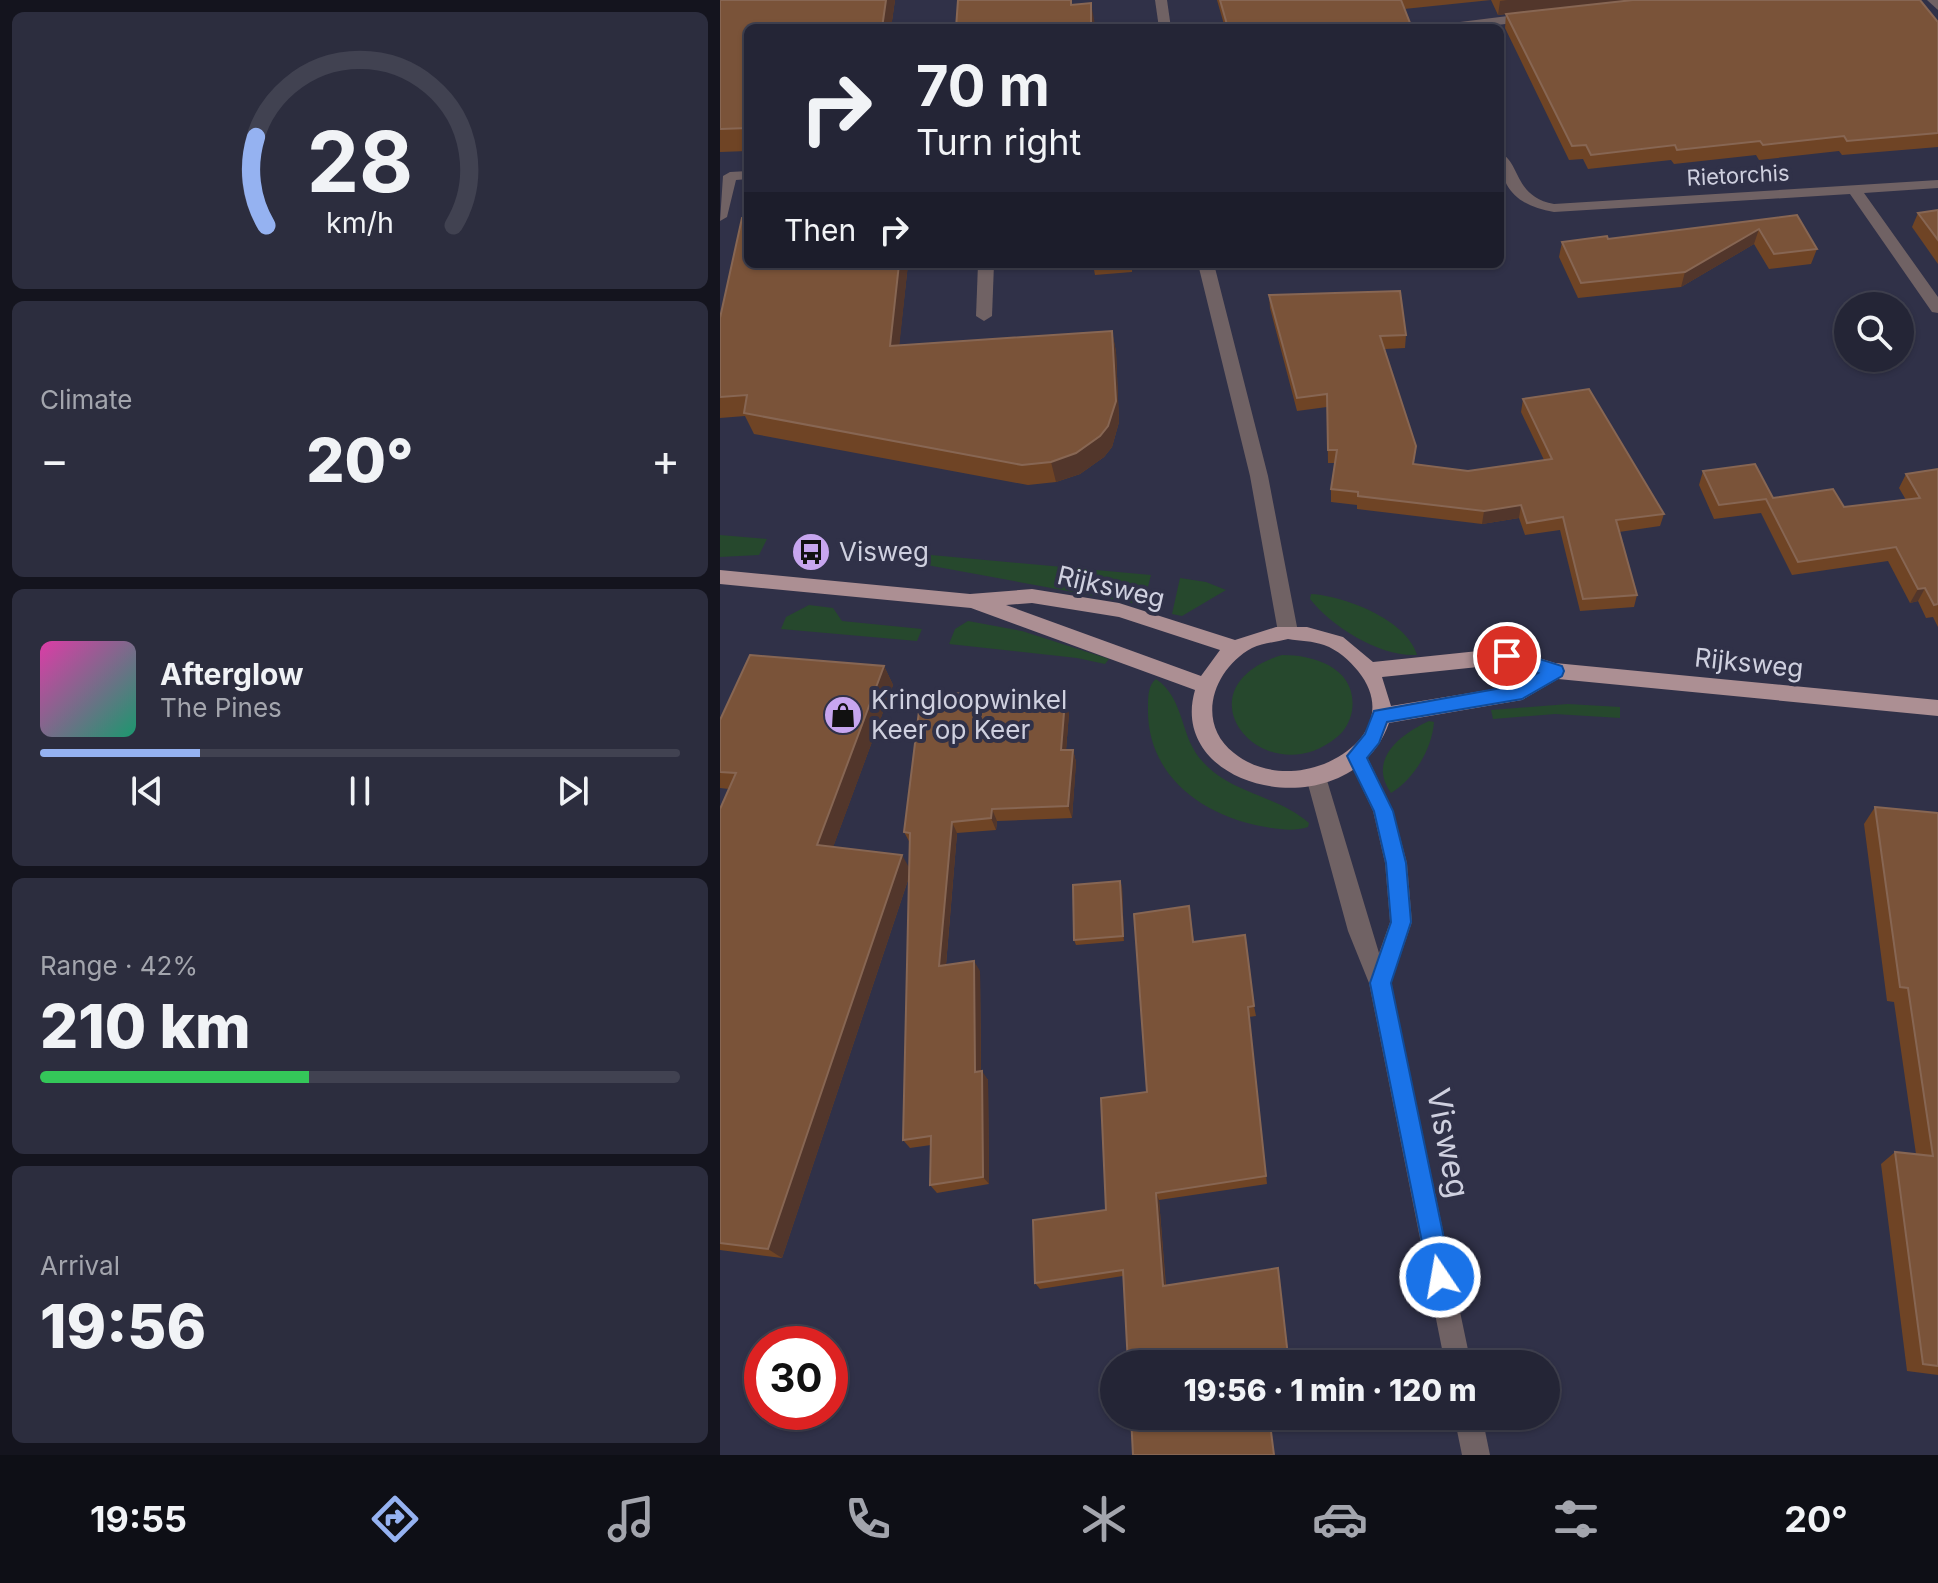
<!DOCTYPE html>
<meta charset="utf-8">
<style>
body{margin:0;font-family:Inter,sans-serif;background:#2c2d3e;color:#f1f3f6;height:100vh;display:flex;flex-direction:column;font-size:30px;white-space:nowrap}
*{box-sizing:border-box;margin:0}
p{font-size:26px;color:#a3a5ad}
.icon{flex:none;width:44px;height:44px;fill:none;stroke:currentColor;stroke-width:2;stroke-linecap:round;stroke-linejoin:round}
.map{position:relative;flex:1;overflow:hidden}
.details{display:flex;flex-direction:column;gap:12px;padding:12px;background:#14141e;width:720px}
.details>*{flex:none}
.hud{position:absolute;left:24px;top:24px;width:760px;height:244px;border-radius:12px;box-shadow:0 2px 6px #0004,0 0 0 2px #414251;background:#242536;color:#f1f3f6;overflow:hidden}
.tools{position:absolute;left:1114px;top:292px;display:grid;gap:16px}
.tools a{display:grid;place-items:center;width:80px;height:80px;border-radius:50%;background:#242536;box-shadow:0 2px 6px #0004,0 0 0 2px #414251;font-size:40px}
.speed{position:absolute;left:24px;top:1326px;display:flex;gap:16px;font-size:40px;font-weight:700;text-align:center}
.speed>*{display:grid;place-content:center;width:104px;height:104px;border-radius:50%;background:#242536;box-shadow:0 2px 6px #0004,0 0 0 2px #414251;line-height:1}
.speed .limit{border:12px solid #d22;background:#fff;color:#111}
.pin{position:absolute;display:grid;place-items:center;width:68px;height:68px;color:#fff;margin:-34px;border:4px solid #fff;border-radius:50%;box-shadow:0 2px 8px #0007}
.me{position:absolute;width:88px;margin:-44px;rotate:348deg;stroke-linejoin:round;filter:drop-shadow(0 0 6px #0008)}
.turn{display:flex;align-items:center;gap:28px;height:168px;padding:0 40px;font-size:36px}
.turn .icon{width:104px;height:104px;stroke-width:2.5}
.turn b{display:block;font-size:56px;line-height:68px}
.then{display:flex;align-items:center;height:76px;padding:0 40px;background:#0003;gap:16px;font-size:30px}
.big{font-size:60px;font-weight:800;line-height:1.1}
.details .card{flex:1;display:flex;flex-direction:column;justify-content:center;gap:12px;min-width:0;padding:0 28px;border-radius:12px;background:#2c2d3e}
.details .dial{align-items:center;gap:0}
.dial svg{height:208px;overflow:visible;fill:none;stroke:#414251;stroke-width:7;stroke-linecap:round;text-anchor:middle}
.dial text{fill:#f1f3f6;stroke:none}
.song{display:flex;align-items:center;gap:24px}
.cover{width:96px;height:96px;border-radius:12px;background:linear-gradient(135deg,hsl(320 70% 55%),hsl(160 70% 35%))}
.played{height:8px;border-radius:4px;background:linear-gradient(90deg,#95b2f1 25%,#414251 25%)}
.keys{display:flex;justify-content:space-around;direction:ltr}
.heat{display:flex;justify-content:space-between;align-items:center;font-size:44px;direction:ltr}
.charge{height:12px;border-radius:6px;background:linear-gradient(90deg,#34c759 42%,#414251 0)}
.trip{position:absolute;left:380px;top:1350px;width:460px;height:80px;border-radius:40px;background:#242536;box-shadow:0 2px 6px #0004,0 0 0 2px #414251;font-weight:800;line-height:80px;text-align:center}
.dock{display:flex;height:128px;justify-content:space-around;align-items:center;background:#0e0f16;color:#a3a5ad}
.dock .icon{width:56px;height:56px}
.dock .active{color:#95b2f1}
.dock b{font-size:36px;color:#f1f3f6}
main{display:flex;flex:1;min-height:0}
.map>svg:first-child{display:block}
</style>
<main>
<section class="details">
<div class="card dial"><svg viewBox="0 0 100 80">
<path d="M14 69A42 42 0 1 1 86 69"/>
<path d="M14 69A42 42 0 0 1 10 35" stroke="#95b2f1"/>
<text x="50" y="56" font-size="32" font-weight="700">28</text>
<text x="50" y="72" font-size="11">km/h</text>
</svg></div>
<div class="card"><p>Climate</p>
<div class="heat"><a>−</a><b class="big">20°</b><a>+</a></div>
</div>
<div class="card">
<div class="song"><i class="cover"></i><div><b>Afterglow</b><p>The Pines</p></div></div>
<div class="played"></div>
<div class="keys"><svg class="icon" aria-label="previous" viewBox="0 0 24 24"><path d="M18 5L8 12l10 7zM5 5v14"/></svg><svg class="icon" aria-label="pause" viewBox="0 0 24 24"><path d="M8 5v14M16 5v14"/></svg><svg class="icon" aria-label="next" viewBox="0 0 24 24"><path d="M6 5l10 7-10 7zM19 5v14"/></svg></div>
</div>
<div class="card"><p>Range · 42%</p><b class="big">210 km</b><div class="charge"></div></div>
<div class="card"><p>Arrival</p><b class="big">19:56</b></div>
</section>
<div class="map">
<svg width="1218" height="1455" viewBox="0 0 1218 1455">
<rect width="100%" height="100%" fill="#303148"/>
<g fill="#26482d">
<path d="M0 535 47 539 39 555 0 557Z"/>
<path d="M200 554 431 575 423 605 196 563Z"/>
<path d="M460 578 486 582 506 590 462 616 452 614Z"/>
<path d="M591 594C624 596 686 619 697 655 660 657 612 627 590 599Z"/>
<path d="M89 605 113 608 122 621 202 629 197 641 61 629 66 617Z"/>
<path d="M248 621 302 631 389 659 385 664 357 658 229 644 235 629Z"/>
<path d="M562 655C596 655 638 669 632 711 630 721 625 731 617 737 545 797 453 689 562 655Z"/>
<path d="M436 679C466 700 459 737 483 762 512 794 557 795 589 823L588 827C574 832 555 829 540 826 479 814 426 773 428 707 428 697 428 685 436 679Z"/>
<path d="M848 704 900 707V718L835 714 773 719 771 710Z"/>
<path d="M709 721 714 722C712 749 694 779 671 793 647 759 681 734 709 721Z"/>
</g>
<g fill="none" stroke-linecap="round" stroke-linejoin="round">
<g fill="#706264" fill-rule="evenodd">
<path d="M28 171V179L16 180 7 217 0 221 3 176 10 172Z"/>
<path d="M258 264H274L272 316 264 321 256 316Z"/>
</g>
<g fill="#706264" fill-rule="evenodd">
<path d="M435 0H447L451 28H439Z"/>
<path d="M1207 0H1218V10Z"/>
<path d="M812 13 816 14V20L755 28H718L724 24Z"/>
<path d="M780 153C801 162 793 196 834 204L1218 180V188L1144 193 1218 297V313L1212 312 1130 194 834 212C799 206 780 190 780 153Z"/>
<path d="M478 264H494L548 476 578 632 575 637H561L558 632 530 476Z"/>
<path d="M637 747 644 750 673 811 687 863 692 922 671 983 751 1364H725L649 983 628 931 586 777 589 771 596 768 603 771 606 777 659 953 670 922 665 863 653 811 627 756 630 750Z"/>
<path d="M734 1416H762L770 1455H742Z"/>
</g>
<path fill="#ac8f93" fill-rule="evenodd" d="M0 570 250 594 312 589 399 603 515 640 556 627H587L623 637 653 662 787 648 835 663 1218 700V716L838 679 802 700 669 723C631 831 445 793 475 690L251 608 0 584ZM312 603 399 617 500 650 481 676 286 605ZM568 639C580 641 593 641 604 645 618 650 629 660 638 671 680 723 622 769 571 771 551 772 530 766 514 753 475 723 493 669 532 648 543 643 556 642 568 639ZM787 664 816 673 798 685 671 706 662 677Z"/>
</g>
<g fill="#6f4425">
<path d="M0 0H175L171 28H28V151L0 152Z"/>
<path d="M497 0H1200L1218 22V147L1122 155 1119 151 1039 160 1036 155 954 164 951 160 868 169 863 159 849 160 785 28 786 14 778 15 771 0 684 9 692 28H505Z"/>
<path d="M1218 210V264L1192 227 1198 213Z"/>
<path d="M1077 215 1097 249 1091 264 1049 269 1034 244 961 287 858 298 839 257 842 242 888 239Z"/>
<path d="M28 264H188L179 345 392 331 396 352 399 422 392 447 384 457 360 474 336 482 308 485 34 434 25 416 0 418V318Z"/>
<path d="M373 264H412V272L375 275Z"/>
<path d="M549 295 686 335 685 348 665 349 694 465 748 471 824 460 801 412 803 399 944 514 940 526 899 532 917 595 914 607 860 611 840 530 805 535 799 518 762 524 637 509V505L611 502V489L615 463H608L607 407 577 411 550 308Z"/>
<path d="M1218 469V627L1213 617 1206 618 1198 601 1190 603 1168 561 1072 575 1041 513 994 519 979 485 983 471 1053 498 1124 507 1186 500 1179 488 1186 474Z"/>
<path d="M164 666 173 685 113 847 189 868 190 843 184 832 247 693 251 704 349 713 346 750H353L356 762 352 818 277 821 276 830 237 833 226 965 260 971 261 1072 268 1080 269 1184 217 1193 210 1185 211 1145 190 1148 183 1140 189 877 62 1258 0 1250V809L9 789 0 788V720Z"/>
<path d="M1155 807 1218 813V1375L1187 1371 1161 1164 1175 1152 1196 1154 1174 1002 1167 1001 1144 824Z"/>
<path d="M402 886 404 941 356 945 354 940Z"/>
<path d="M469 906 474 942 534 1006 536 1016 529 1017 547 1184 439 1200 446 1286 558 1268 569 1361 548 1364H408L403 1276 320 1289 315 1283 386 1210 427 1092Z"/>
</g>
<g fill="#52362b">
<path d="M166 0H175L171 28H162Z"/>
<path d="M787 0H914L778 15 780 1Z"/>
<path d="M371 3 375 25V28H371Z"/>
<path d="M1039 229 1034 244 961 287 965 272Z"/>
<path d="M179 264H188L177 367 170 346Z"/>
<path d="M392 331 396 352 399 422 392 447 384 457 360 474 336 482 331 462Z"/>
<path d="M801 505 799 518 762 524 764 511Z"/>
<path d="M1205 588 1198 601 1190 603 1198 589Z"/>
<path d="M164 666 173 685 108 861 97 845Z"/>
<path d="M247 693 252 705 245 704Z"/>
<path d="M345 700 349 713 345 763 341 750Z"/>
<path d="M353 750 356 762 352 818 348 806Z"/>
<path d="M272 809 277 821 276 830 271 818Z"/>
<path d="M232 822 237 833 225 976 219 966Z"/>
<path d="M182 855 191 871 62 1258 48 1249Z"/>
<path d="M400 881 402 886 404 941 403 936Z"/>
<path d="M254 961 260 971 261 1081 255 1072Z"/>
<path d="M262 1071 268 1080 269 1184 263 1177Z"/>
<path d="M436 1193 439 1200 446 1292 443 1286Z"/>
</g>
<g fill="#7a5339" stroke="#876653" stroke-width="2">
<path d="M0 0H166L162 28H28V128L0 129Z"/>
<path d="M238 0H351V5L371 3V28H236Z"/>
<path d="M500 0H681L692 28H508Z"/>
<path d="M913 0H1200L1218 22V133L1127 141 1124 136 1043 145 1040 141 957 150 955 145 871 155 866 145 852 146 786 14Z"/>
<path d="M1218 210V240L1198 213Z"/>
<path d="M1077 215 1097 249 1054 254 1039 229 965 272 861 283 842 242 887 236 888 239Z"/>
<path d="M22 218H28V264H179L170 346 392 331 396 401 388 426 380 436 356 453 331 462 302 465 24 413 27 395 0 397V318Z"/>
<path d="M680 291 686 335 660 336 696 446 693 464 748 471 832 459 803 399 869 389 944 514 896 520 917 595 863 599 843 517 807 523 801 505 764 511 638 496V492L611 489 617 450H608L607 394 577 398 549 295Z"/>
<path d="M1035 464 1053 498 1113 489 1124 507 1200 498 1186 474 1218 469V604L1214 605 1205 588 1198 589 1176 547 1078 562 1046 499 999 505 983 471Z"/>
<path d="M30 655 164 666 97 845 182 855 48 1249 0 1243V809L16 773 0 772V720Z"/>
<path d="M247 693 245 704 345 700 341 750H353L348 806 272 809 271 818 232 822 219 966 254 961 255 1072 262 1071 263 1177 210 1185 211 1136 183 1140 190 833 184 832 201 695Z"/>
<path d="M1155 807 1218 813V1366L1203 1364 1175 1152 1213 1156 1188 988 1180 987Z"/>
<path d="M400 881 403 936 354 940 353 885Z"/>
<path d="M469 906 473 942 525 935 534 1006 528 1007 546 1176 436 1193 443 1286 558 1268 568 1356 543 1360V1364H408L403 1270 315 1283 313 1220 386 1210 381 1098 427 1092 414 914Z"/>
<path d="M411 1416H549L554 1455H413Z"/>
</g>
<path fill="#1a73e8" stroke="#114b97" stroke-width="2" d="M787 649 842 666 844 671 842 676 802 699 667 722 659 743 647 758 673 811 686 863 691 922 671 983 732 1277 728 1285 720 1289 712 1285 709 1277 650 983 671 922 666 863 654 811 627 756 645 734 654 711 798 685 818 673 780 661 778 656Z"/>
<defs>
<symbol id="bus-disc" viewBox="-11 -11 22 22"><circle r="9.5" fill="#c7a6ef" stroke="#303148"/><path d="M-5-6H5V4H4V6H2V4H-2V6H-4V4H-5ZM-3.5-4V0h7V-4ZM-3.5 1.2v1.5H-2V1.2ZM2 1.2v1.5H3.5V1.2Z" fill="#111"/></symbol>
<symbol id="shop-disc" viewBox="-11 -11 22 22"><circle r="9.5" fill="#c7a6ef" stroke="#303148"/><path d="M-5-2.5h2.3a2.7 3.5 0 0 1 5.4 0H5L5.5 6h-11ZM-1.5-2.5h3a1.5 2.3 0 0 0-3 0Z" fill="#111"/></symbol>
</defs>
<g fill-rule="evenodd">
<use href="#bus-disc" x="69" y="530" width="44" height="44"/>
<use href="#shop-disc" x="101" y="693" width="44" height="44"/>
</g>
<g text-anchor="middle" stroke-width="8" stroke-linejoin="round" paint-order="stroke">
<g font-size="22" fill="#cfd0df" stroke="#303148">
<text transform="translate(1018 175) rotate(-3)" y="8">Rietorchis</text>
</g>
<g font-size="26" fill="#cfd0df" stroke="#303148" text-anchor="start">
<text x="119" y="561">Visweg</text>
<text x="151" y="709">Kringloopwinkel<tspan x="151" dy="30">Keer op Keer</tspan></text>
</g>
<g font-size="26" fill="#cfd0df" stroke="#303148">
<text transform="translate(391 587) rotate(13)" y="9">Rijksweg</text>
<text transform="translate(1029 663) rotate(6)" y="9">Rijksweg</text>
</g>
<g font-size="32" fill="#cfd0df" stroke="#303148">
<text transform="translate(728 1143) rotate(79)" y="11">Visweg</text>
</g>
</g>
</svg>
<div class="tools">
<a><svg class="icon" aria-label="search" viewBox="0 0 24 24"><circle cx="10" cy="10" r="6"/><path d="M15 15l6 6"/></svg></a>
</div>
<div class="speed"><div class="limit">30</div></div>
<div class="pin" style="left:787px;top:656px;background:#d93025"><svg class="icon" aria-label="arrive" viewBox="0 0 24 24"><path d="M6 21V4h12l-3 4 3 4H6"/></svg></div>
<svg class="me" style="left:720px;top:1277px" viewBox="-20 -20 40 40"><circle r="17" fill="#1a73e8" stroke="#fff" stroke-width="3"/><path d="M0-11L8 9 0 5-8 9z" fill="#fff"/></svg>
<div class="trip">19:56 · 1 min · 120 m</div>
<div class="hud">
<div class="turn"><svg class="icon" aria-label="right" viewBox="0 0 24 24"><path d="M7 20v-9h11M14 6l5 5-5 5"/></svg><div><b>70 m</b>Turn right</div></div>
<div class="then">Then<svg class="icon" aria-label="right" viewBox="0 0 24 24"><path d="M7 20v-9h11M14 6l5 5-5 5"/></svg></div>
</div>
</div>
</main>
<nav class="dock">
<b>19:55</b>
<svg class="icon active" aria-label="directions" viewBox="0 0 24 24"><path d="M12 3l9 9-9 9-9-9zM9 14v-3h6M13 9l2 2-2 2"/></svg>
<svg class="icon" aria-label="music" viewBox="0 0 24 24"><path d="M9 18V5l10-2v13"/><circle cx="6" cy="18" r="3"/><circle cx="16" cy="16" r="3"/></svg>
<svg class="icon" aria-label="phone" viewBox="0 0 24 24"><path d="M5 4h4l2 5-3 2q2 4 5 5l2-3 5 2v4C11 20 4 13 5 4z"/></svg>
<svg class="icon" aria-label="climate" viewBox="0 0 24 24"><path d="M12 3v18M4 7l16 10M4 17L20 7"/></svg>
<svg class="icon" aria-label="car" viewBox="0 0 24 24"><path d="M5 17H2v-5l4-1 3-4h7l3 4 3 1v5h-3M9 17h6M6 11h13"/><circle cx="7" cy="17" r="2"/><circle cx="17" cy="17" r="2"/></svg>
<svg class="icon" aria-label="filters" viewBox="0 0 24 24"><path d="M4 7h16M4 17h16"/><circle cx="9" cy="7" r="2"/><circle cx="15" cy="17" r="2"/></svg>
<b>20°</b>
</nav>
